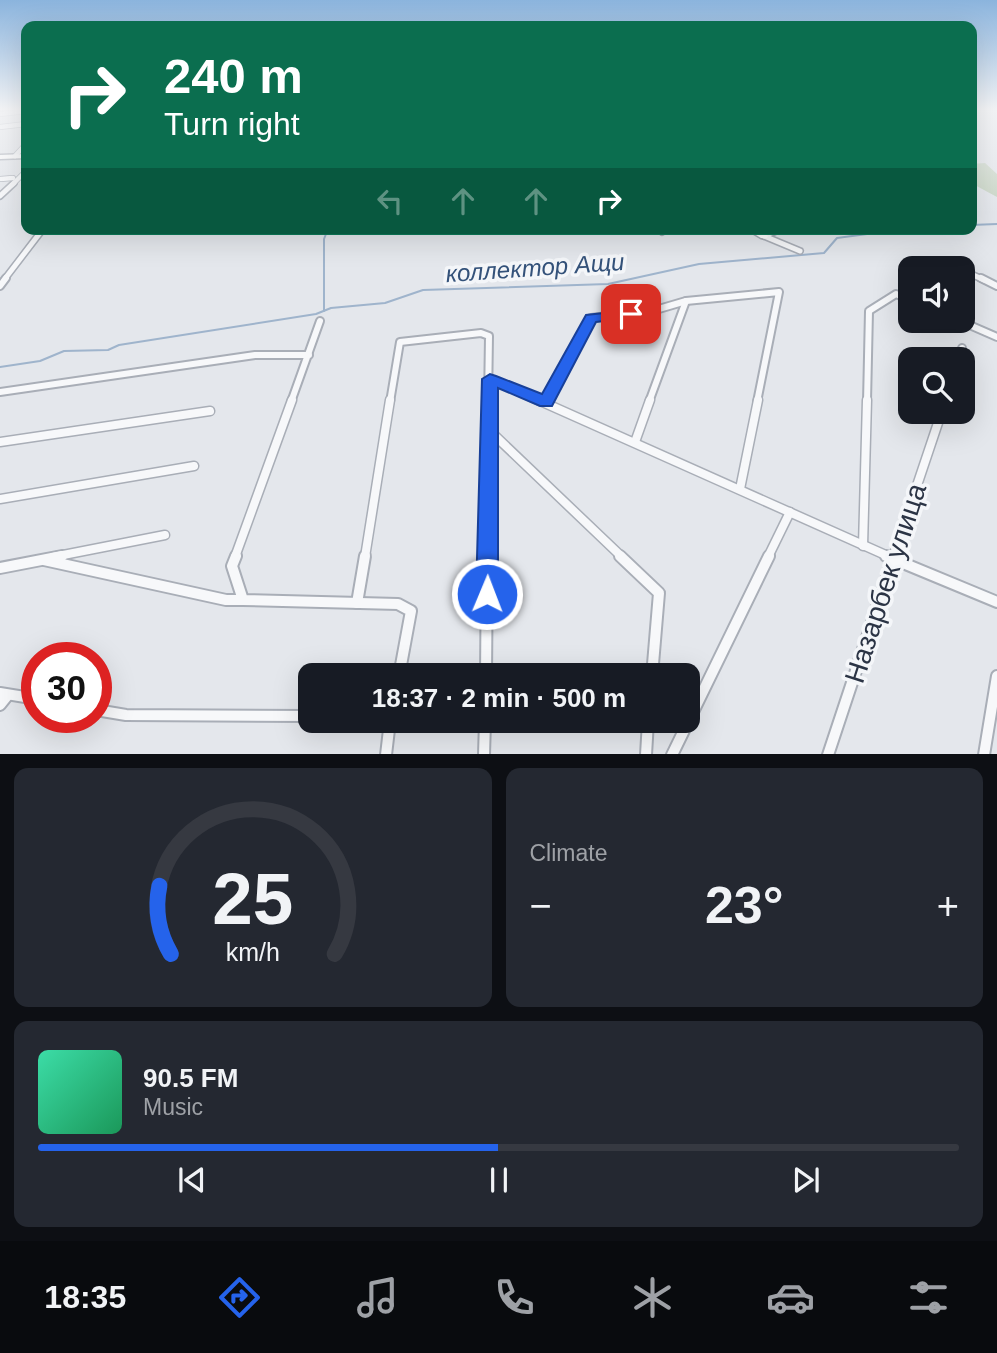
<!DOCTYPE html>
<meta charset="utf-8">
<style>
body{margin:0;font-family:Helvetica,sans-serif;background:#242831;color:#f1f3f6;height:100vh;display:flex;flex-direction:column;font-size:26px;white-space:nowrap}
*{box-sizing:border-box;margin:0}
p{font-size:23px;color:#9ea1a6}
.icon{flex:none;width:38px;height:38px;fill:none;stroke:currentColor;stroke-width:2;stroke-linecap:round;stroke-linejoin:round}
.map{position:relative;height:754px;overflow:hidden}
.details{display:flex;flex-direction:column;gap:14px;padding:14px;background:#0d0f14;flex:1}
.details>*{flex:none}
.banner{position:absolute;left:21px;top:21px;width:956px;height:214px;border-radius:14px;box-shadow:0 7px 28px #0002;background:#0b6e4f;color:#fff;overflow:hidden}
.fabs{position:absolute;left:898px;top:256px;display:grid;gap:14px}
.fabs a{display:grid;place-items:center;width:77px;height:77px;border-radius:14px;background:#171b24;box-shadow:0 7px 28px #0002;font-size:35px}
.speed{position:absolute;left:21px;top:642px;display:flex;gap:14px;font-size:35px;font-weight:700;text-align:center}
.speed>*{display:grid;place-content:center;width:91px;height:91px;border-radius:50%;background:#171b24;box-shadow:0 7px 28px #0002;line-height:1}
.speed .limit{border:10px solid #d22;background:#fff;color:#111}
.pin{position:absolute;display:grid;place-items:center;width:60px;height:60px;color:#fff;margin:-30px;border-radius:14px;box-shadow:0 4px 10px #0006}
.me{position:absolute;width:77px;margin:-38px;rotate:1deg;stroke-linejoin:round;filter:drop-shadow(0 0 5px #0008)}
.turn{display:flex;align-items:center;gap:24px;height:147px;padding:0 28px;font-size:32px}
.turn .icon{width:91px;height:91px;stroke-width:2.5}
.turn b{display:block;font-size:49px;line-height:60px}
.lanes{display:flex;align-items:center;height:66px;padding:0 28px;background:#0003;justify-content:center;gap:35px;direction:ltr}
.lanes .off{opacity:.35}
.big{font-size:52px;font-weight:600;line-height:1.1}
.details .card{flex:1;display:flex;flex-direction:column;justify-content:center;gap:10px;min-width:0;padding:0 24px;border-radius:14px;background:#242831}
.details .dial{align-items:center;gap:0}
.dial svg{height:182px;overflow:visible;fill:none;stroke:#363941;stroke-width:7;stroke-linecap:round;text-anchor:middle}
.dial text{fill:#f1f3f6;stroke:none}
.song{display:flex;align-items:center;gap:21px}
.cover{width:84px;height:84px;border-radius:10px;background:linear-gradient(135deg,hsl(160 70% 55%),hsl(150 70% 35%))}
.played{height:7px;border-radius:4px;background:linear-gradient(90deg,#2563eb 50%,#363941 50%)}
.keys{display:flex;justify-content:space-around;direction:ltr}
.heat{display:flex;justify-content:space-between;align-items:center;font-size:38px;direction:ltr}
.details .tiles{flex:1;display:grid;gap:14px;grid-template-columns:1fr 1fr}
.card:last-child{grid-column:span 2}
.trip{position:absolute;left:298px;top:663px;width:402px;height:70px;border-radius:14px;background:#171b24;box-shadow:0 7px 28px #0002;font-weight:600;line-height:70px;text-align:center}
.dock{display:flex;height:112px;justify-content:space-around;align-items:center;background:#090b0e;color:#9ea1a6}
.dock .icon{width:49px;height:49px}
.dock .selected{color:#2563eb}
.dock b{font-size:32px;color:#f1f3f6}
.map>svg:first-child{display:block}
</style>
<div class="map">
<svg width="997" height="755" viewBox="0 0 997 755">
<rect width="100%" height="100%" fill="#e4e7ec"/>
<path fill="#c9d6c5" d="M985 163 997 174V197L971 183V164Z"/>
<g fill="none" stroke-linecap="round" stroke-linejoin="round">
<g stroke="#9fb4cc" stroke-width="2">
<path d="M971 225 997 224"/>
<path d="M324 311V239L328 229"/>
<path d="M0 367 40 361 64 351 108 350 119 345 316 314 331 308 385 303 423 290 608 284 699 264 824 253 837 238 905 229"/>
</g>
<defs>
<g id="street-far4">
<path d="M0 114 26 111"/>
<path d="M0 127 26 124"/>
<path d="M15 156 26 144"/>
<path d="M0 179 13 178"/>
<path d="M12 185 26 171"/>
</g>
<g id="street-far3">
<path d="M0 196 14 183"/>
<path d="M662 232 666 229"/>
<path d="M764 236 781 229H858"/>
<path d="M764 236 800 251"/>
<path d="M962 277 971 274 984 280"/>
<path d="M4 280 43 229"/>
</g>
<g id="street-far2">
<path d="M981 278 997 286"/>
<path d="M0 286 6 278"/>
<path d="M958 320 997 337"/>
<path d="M959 359 962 348"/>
<path d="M490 379 541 402"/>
<path d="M0 392 255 355H309"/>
<path d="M291 402 320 321"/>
<path d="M390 402 400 342 481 333 489 336 488 402"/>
<path d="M546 402 591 318 652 311 686 301 779 292 757 402"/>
<path d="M649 402 686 301"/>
<path d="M867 402 869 311 896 294 910 300"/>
</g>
<g id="street-far1">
<path d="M538 400 890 557"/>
<path d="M490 431 622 557"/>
<path d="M0 442 210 411"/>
<path d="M635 442 650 400"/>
<path d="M740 489 758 400"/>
<path d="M0 499 194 466"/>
<path d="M863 546 867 400"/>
<path d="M53 557 165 535"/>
<path d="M235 557 292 400"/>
<path d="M365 557 390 400"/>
<path d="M487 557 488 400"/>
<path d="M768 557 790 512"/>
<path d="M893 557 942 411"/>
</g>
<g id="street">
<path d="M236 556 232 566 243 600 398 604 411 611 399 676"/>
<path d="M620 556 659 593 652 676"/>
<path d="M886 556 997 602"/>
<path d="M44 560 226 600H243"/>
<path d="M0 568 62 556"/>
<path d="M357 603 365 556"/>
<path d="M486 676 487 556"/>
<path d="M0 693 37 699"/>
<path d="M0 705 8 695"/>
<path d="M96 710 126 715 310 716"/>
<path d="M386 755 390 721"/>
<path d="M484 755 485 721"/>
<path d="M646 755 648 721"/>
<path d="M672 755 769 556"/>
<path d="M828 755 894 556"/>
<path d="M984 755 997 676"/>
</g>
<g id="secondary">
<path d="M26 154V158L0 159V155Z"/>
<path d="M746 229H755L768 236 767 238H761Z"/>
</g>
</defs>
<use href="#street-far4" stroke="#a9aeb7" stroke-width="6"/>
<use href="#street-far3" stroke="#a9aeb7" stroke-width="8"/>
<use href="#street-far2" stroke="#a9aeb7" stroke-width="10"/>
<use href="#street-far1" stroke="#a9aeb7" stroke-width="11"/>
<use href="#street" stroke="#a9aeb7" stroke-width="14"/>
<use href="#secondary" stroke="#a9aeb7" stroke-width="3"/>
<use href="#street-far4" stroke="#f7f8fa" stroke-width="4.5"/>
<use href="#street-far3" stroke="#f7f8fa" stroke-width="5"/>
<use href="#street-far2" stroke="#f7f8fa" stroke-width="6"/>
<use href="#street-far1" stroke="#f7f8fa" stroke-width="8"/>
<use href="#street" stroke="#f7f8fa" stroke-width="10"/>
<use href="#secondary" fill="#fff" fill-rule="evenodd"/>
</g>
<linearGradient id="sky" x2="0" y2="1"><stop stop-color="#8bb4dd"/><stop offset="0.51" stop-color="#f3f4f6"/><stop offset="1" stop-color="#f3f4f6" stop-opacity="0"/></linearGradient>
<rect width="997" height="214" fill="url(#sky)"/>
<path fill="#2563eb" stroke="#184099" stroke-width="2" d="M631 310 638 314 636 317 596 322 552 406H540L498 388V594L495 601 487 604 479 601 476 594 482 379 490 374 496 376 542 394 586 315Z"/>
<g text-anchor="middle" stroke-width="7" stroke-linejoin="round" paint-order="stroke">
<g font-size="24" font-style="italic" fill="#34527a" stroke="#f4f6f9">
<text transform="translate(535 268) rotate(-4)" y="8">коллектор Ащи</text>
</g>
<g font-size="28" fill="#2b3445" stroke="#f4f6f9">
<text transform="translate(885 583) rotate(-72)" y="10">Назарбек улица</text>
</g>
</g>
</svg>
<div class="fabs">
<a><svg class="icon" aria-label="sound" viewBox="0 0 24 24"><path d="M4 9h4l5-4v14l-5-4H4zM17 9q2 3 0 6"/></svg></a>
<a><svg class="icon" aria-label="search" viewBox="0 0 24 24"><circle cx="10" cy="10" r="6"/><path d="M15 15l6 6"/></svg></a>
</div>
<div class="speed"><div class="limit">30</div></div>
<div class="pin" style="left:631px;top:314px;background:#d93025"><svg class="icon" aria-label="arrive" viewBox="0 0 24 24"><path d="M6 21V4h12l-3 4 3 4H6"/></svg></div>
<svg class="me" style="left:487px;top:594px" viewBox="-20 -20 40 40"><circle r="17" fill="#2563eb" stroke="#fff" stroke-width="3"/><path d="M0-11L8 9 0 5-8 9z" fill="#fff"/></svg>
<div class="trip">18:37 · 2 min · 500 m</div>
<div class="banner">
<div class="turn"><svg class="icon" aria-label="right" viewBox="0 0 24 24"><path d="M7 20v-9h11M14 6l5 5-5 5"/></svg><div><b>240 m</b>Turn right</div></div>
<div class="lanes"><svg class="icon off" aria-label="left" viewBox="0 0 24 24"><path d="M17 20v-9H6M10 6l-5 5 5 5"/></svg><svg class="icon off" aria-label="ahead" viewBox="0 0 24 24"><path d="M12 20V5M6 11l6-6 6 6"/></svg><svg class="icon off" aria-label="ahead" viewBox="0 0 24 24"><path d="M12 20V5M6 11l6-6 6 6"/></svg><svg class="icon" aria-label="right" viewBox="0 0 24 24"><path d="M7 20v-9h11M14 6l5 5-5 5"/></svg></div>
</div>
</div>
<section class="details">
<div class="tiles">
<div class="card dial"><svg viewBox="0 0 100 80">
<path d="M14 69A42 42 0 1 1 86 69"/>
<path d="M14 69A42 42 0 0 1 9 39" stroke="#2563eb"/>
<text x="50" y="56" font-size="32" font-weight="700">25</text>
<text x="50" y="72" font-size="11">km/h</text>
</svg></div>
<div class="card"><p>Climate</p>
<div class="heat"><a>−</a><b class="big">23°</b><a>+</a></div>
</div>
<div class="card">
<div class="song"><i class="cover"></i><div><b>90.5 FM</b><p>Music</p></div></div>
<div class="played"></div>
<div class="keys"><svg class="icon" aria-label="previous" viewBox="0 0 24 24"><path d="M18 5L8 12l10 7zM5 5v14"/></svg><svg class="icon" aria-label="pause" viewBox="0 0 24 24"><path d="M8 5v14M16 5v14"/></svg><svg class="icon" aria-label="next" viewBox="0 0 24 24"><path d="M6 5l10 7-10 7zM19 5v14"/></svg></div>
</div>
</div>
</section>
<nav class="dock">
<b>18:35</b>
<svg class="icon selected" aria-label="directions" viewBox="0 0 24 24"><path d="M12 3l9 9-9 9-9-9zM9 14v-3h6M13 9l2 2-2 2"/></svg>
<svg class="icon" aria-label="music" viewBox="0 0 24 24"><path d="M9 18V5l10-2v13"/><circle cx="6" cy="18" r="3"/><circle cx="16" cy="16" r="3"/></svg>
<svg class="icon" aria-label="phone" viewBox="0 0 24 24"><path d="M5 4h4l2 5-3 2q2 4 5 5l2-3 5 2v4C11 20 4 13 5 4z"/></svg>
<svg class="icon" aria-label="climate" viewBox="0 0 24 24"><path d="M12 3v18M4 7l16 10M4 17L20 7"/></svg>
<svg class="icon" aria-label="car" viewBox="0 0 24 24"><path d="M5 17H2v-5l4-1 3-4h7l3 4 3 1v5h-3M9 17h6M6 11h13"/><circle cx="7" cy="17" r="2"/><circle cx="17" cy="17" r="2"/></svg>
<svg class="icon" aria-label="filters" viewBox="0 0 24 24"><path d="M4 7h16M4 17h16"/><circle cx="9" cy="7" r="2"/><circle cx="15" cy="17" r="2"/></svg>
</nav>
